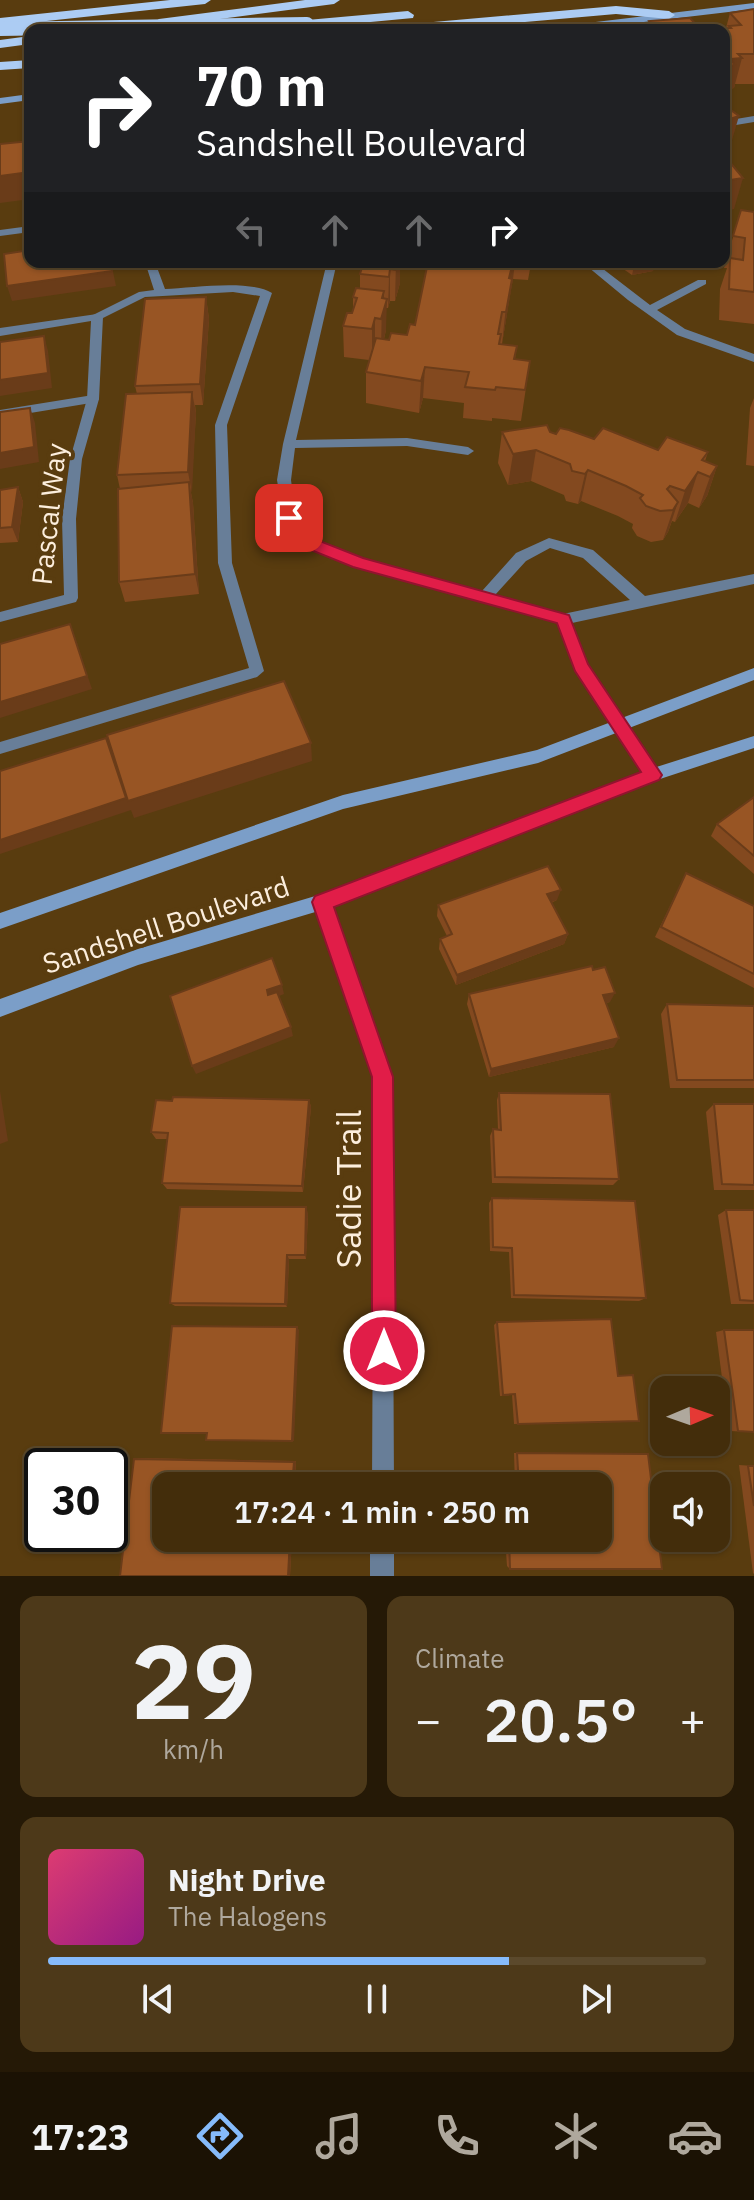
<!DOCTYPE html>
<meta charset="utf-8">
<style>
body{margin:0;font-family:"IBM Plex Sans",sans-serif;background:#4d3919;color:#f1f3f6;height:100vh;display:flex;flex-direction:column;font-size:30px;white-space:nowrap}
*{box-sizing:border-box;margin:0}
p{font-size:26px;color:#afa89d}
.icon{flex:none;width:44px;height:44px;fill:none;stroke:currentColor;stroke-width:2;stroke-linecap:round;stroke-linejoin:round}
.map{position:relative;height:1576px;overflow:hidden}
.panel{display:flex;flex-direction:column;gap:20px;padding:20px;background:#251906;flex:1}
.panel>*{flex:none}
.banner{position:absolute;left:24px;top:24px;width:706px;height:244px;border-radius:16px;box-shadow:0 2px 6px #0004,0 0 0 2px #5b492c;background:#202124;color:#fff;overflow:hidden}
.needle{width:52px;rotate:88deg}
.buttons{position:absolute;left:650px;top:1376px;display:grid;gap:16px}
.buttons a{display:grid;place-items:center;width:80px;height:80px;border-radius:16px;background:#432d0b;box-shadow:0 2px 6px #0004,0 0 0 2px #5b492c;font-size:40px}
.speed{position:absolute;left:24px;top:1448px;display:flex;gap:16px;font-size:40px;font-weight:700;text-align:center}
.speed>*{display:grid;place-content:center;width:104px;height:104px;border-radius:50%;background:#432d0b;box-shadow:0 2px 6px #0004,0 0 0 2px #5b492c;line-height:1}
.speed .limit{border:4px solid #111;border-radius:12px;background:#fff;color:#111}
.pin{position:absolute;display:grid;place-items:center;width:68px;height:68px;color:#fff;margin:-34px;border-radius:16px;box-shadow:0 4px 12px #0006}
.me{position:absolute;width:88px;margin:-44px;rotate:0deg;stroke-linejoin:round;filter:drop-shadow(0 0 6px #0008)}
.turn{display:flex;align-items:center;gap:28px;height:168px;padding:0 40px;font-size:36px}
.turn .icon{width:104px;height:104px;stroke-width:2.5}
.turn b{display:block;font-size:56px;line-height:68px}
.lanes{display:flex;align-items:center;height:76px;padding:0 40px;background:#0003;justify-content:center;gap:40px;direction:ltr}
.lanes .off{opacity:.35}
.big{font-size:60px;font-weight:600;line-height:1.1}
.panel .tile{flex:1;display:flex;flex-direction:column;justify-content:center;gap:12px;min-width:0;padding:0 28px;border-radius:16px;background:#4d3919}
.panel .dial{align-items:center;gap:0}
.dial b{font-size:104px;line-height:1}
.song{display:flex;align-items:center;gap:24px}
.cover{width:96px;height:96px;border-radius:12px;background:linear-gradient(135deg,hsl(340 70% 55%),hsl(310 70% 35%))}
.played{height:8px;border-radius:4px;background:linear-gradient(90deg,#86bbfb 70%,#5b492c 70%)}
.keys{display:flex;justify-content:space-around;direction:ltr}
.heat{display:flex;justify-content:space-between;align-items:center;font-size:44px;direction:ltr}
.panel .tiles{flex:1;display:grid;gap:20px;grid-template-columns:1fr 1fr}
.tile:last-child{grid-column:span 2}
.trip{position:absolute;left:152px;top:1472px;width:460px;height:80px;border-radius:16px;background:#432d0b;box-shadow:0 2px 6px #0004,0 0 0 2px #5b492c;font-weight:600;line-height:80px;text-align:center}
.tabs{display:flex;height:128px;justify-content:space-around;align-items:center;background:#1b1204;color:#afa89d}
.tabs .icon{width:56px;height:56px}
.tabs .on{color:#86bbfb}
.tabs b{font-size:36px;color:#f1f3f6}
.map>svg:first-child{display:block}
</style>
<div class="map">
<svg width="754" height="1576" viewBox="0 0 754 1576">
<rect width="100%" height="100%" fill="#593c0f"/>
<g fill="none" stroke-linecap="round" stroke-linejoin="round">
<g fill="#687e98" fill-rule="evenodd">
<path d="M754 116V122L724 127V121Z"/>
<path d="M30 226V232L0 236V230Z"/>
<path d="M145 262H155L165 289C192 288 249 279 272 293L227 425 232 563 264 671 257 677 0 754V742L249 668 218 563 215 425 260 296 233 292 145 297 101 319H93V315L139 292 154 290Z"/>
<path d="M327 262H337L296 440 407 438 468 447 474 451 468 455 407 446 295 448 291 480 296 517 317 541 363 559 482 591 516 553 549 538 593 550 645 596 754 574V584L572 623 588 664 659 770 661 775 659 780H647L576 670 557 623 354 567 307 547 284 521 277 480 283 444ZM550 548 583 558 630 600 563 614 495 595 526 561Z"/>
<path d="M582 262H594L650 305 698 280H706V284L657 310 685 329 754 354V362L677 335 628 300Z"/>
<path d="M93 395 99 399 97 402 0 418V410Z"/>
</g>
<g fill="#687e98" fill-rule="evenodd">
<path d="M97 314 103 317 99 399 82 459 76 519 78 598 76 602 0 622V612L64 595 62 519 70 459 87 399 91 321 0 336V328Z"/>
<path d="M322 894 328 897 331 902 392 1077 394 1486H372L374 1077 313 902 316 897Z"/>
<rect x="370" y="1538" width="24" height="38"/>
</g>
<g fill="#7b9ec8" fill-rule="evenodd">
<path d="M754 3V9L576 30H550L554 27Z"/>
<path d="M30 94V100L0 104V98Z"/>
<path d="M754 668V680L538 763 343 809 0 929V913L343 795 537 750Z"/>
<path d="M754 736V748L657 780 322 910 138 965 0 1017V999L138 949 322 894 647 770Z"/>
</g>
<g fill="#acccf3" fill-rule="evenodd">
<path d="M170 0H211L205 4 0 26V18Z"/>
<path d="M305 0H340L334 4 159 27 153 23 159 19Z"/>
<path d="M616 6 669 11 675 15 669 19 616 14 432 30H382L388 26Z"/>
<path d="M408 11 414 15 413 18 307 28 301 24 307 20Z"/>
<path d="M30 36V44L0 48V40Z"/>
<path d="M30 60V68L0 70V62Z"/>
</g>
<path stroke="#acccf3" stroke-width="14" d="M0 29 307 24"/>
</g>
<g fill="#83491f">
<path d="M754 9V84H735L734 88 729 89 727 96 724 30H647L649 21 701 30 726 28 730 13Z"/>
<path d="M741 210 754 212V324L719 320 720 289 727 268H724Z"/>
<path d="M400 262V283L395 301H390L388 308H386V330L384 339 389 340 407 335 415 325 427 269 406 265V262H545L543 270 530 269 528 280 513 279 511 289 502 344 517 346 515 359 530 361 521 421 492 418V421L463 418 464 403 423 398 419 413 366 403V372L369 360 344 357 343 326 353 311V297L360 288V274Z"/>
<path d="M620 262H655L653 271 632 275 619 266Z"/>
<path d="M206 297 209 319 203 405H195L196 413 191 493 193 503 199 594 125 602 119 582 120 489 117 475 137 394 135 386Z"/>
<path d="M754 398V466L746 465 750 408Z"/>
<path d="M502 432H550L556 434 658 450 708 452 705 461 717 466 707 496 699 508 688 503 675 522 672 521 668 532 663 540 651 542 637 536 632 528 633 524 618 516 581 501 578 504 566 501 564 495 531 481 508 485 498 463Z"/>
<path d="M18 487 23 502 18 542 0 543V490Z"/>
<path d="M754 797V874L711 836 717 824Z"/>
<path d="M686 873 754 906V988L655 937Z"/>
<path d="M557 900 551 903 568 934 564 944 456 985 439 949 440 939 447 936 437 916 438 905Z"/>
<path d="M469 994 610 1002 606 1003 614 1047 489 1077 467 1004Z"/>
<path d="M667 1004 754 1006V1088H670L661 1014Z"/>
<path d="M499 1093 619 1179 613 1185 492 1183 490 1136 493 1129 498 1130 497 1100Z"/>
<path d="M309 1100 311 1107 303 1192 167 1189 162 1183 167 1139H156L151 1132 172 1101Z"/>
<path d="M714 1104H754V1190H714L706 1112Z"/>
<path d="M492 1198 646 1298 639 1301 511 1298 509 1252 490 1251 489 1203Z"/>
<path d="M726 1210H754V1304H731L718 1215Z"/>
<path d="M308 1213 306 1259H289L287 1307 175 1306 170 1303Z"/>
<path d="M497 1322 618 1376 639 1421 514 1424 512 1395 500 1396 494 1325Z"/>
<path d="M724 1330 754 1432 729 1431 716 1332Z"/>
<path d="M514 1453 648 1454 662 1569H510L507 1566 505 1538H598V1486H515Z"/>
<path d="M140 1458 296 1461 295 1486H166L292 1538 290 1576H120L134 1459Z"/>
<path d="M739 1465 754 1466V1574L753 1573Z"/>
</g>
<g fill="#6a3c19">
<path d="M742 58 734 88 729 89 727 96H724V70L730 59Z"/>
<path d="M739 116 730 147 724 150V121Z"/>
<path d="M30 172V199L0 203V176Z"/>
<path d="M743 178 734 209 724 211V181Z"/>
<path d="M111 262 116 286 12 301 7 286Z"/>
<path d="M396 262H400V283L395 301Z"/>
<path d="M513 262H515L513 279 502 344 509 278Z"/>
<path d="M635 262H655L653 271 632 275Z"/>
<path d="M390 269V301L388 308 389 277Z"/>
<path d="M384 291V308L387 299 386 330 381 351 382 298Z"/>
<path d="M206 297 209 319 203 405 200 384Z"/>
<path d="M375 318V350L372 361V329Z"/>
<path d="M44 336 48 351 52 388 0 396V380Z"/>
<path d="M425 367 423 398 419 413 421 381Z"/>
<path d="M192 392 196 413 192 493 188 472Z"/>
<path d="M30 408 35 423 39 462 0 469V453Z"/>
<path d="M536 450 531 481 508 485 513 454Z"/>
<path d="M717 466 707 496 699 508 710 477Z"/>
<path d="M588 470 581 501 578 504 585 474Z"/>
<path d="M698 472 688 503 675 522 685 491Z"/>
<path d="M189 482 193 503 199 594 195 574Z"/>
<path d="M18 487 23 502 18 542 12 527Z"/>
<path d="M678 502 668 532 663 540 673 510Z"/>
<path d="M70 624 92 689 0 718V702Z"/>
<path d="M106 738 111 750 311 743 312 761 134 818 129 805 131 810 0 854V840Z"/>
<path d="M561 890 557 900 544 905 547 894Z"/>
<path d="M568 934 564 944 456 985 457 975Z"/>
<path d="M282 985 284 994 269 1000 267 990Z"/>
<path d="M615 993 610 1002 598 1005 603 995Z"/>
<path d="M291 1027 293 1036 196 1074 192 1066Z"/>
<path d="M619 1038 614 1047 489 1077 491 1069Z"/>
<path d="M0 1091 8 1141 0 1144Z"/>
<path d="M309 1100 311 1107 303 1192 302 1186Z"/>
<path d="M306 1207 308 1213 306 1259 305 1255Z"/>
<path d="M287 1255 289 1259 287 1307 285 1304Z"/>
<path d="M297 1327 299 1330 294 1441H292Z"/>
<path d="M296 1461 295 1486H292L294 1462Z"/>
<path d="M290 1538H292L290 1576H288Z"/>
</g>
<g fill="#985524" stroke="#6a3c19" stroke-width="2">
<path d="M754 9V54H738L742 58 730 59 735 65 726 66 728 69 724 70V30H655L649 21 690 18 701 30 731 28 729 26 741 25 730 13Z"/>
<path d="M724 105 739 116 724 121Z"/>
<path d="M30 141V172L0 176V144Z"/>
<path d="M724 155 743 178 724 181Z"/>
<path d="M741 210 754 212V292L729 289 730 258 743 260 745 238 733 236Z"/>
<path d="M30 250V262H111L112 271 7 286 4 254Z"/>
<path d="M368 262H398L396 270 390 269 389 277 360 274 363 264H368Z"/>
<path d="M428 262H513L509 278 512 279 506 312H502L498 334H501L499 344 517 346 514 359 530 361 525 390 496 387 495 390 465 387 469 372 425 367 421 381 366 372 376 338 389 340 391 333 407 335 410 324 415 325Z"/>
<path d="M356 288 384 291 382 298 387 299 381 319 375 318 372 329 343 326 347 313H352L357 298 353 297Z"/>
<path d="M206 297 200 384 135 386 145 299Z"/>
<path d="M44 336 48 373 0 380V342Z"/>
<path d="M192 392 188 472 117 475 126 394Z"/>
<path d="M30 408 34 447 0 453V412Z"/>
<path d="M547 425 550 432 556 434 560 428 569 430 594 439 603 428 658 450 667 437 708 452 702 460 717 466 710 477 698 472 685 491 670 486 667 489 678 502 673 510 660 511 646 506 640 498 643 495 626 486 588 470 585 474 572 471 570 464 536 450 513 454 502 432Z"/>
<path d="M189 482 195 574 119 582 118 489Z"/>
<path d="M18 487 12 527 0 528V490Z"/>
<path d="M70 624 87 676 0 702V644Z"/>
<path d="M284 681 311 743 128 801 107 735Z"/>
<path d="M106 738 126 798 0 840V771Z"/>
<path d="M754 797V856L717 824Z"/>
<path d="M548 866 561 890 547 894 568 934 457 975 440 939 452 934 438 905Z"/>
<path d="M686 873 754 906V974L661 927Z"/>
<path d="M272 958 282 985 267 990 268 995 277 992 291 1027 192 1066 170 996Z"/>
<path d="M592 966 593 970 605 967 615 993 603 995 619 1038 491 1069 469 994Z"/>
<path d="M667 1004 754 1006V1080H677Z"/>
<path d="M499 1093 610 1094 619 1179 495 1177 493 1129 501 1130Z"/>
<path d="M173 1097 309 1100 302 1186 162 1183 168 1133 151 1132 156 1100 172 1101Z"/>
<path d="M714 1104H754V1185L722 1184Z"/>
<path d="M492 1198 635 1201 646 1298 514 1295 512 1248 493 1247Z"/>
<path d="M180 1207H306L305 1255H287L285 1304 170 1303Z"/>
<path d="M726 1210H754V1301L740 1300Z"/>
<path d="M611 1319 618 1376 633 1375 639 1421 518 1424 515 1394 503 1395 497 1322Z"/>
<path d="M172 1326 297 1327 292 1441 206 1440 207 1433H161Z"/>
<path d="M724 1330H754V1432L738 1431Z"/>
<path d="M517 1453 648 1454 662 1569H510L509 1538H598V1486H519Z"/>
<path d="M134 1459 294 1462 292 1486H166V1538H290L288 1576H120Z"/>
<path d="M748 1466H754V1506Z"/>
</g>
<path fill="#e11d48" stroke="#92132f" stroke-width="2" d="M289 513 295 514 317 540 363 558 569 615 588 664 662 775 659 780 334 907 393 1077 396 1351 393 1359 384 1363 376 1359 372 1351V1077L312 902 315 896 641 772 575 671 557 623 353 567 306 548 282 518Z"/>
<g text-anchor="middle" stroke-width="8" stroke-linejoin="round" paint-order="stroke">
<g font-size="28" fill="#fceedd" stroke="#593c0f">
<text transform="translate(49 514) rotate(-84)" y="10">Pascal Way</text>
<text transform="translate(166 925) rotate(-18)" y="10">Sandshell Boulevard</text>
</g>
<g font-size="34" fill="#fceedd" stroke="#593c0f">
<text transform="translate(349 1189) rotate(-90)" y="12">Sadie Trail</text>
</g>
</g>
</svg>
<div class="buttons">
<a><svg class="needle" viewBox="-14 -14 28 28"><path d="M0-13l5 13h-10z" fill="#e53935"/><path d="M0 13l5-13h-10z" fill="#afa89d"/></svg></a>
<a><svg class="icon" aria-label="sound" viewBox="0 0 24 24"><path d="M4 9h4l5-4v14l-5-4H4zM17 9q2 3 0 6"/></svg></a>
</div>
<div class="speed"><div class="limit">30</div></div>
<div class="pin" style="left:289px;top:518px;background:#d93025"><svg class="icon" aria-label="arrive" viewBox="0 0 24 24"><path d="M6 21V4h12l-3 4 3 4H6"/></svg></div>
<svg class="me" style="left:384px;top:1351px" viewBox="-20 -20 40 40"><circle r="17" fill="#e11d48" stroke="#fff" stroke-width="3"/><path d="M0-11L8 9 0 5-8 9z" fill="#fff"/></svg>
<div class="trip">17:24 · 1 min · 250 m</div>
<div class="banner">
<div class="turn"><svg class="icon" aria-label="right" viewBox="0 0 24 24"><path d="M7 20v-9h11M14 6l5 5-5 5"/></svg><div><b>70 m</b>Sandshell Boulevard</div></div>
<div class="lanes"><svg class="icon off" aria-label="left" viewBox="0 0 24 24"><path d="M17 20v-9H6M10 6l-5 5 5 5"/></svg><svg class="icon off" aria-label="ahead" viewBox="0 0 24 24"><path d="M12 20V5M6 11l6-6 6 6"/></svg><svg class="icon off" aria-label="ahead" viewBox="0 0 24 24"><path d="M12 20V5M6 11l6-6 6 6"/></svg><svg class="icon" aria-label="right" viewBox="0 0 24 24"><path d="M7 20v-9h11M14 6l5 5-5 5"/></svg></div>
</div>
</div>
<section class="panel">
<div class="tiles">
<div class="tile dial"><b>29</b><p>km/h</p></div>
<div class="tile"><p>Climate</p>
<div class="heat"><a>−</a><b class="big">20.5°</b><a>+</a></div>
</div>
<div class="tile">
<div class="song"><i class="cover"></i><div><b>Night Drive</b><p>The Halogens</p></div></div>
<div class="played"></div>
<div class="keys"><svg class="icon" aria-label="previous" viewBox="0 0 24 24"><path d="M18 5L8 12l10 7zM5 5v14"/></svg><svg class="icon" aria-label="pause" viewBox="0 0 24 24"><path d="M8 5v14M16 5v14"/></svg><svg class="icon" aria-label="next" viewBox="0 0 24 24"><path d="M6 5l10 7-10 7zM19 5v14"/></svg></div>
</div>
</div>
</section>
<nav class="tabs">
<b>17:23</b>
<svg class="icon on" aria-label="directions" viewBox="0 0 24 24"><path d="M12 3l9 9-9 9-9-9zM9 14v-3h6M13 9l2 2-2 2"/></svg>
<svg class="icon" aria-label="music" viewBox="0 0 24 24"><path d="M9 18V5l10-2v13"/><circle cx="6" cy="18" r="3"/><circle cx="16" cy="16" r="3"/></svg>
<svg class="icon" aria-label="phone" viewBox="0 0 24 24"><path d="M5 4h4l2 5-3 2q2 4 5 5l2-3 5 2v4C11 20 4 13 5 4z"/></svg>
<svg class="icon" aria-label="climate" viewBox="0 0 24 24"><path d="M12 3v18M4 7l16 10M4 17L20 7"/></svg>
<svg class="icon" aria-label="car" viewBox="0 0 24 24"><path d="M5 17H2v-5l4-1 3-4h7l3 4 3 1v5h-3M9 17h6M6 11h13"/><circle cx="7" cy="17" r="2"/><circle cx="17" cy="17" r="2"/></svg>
</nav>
